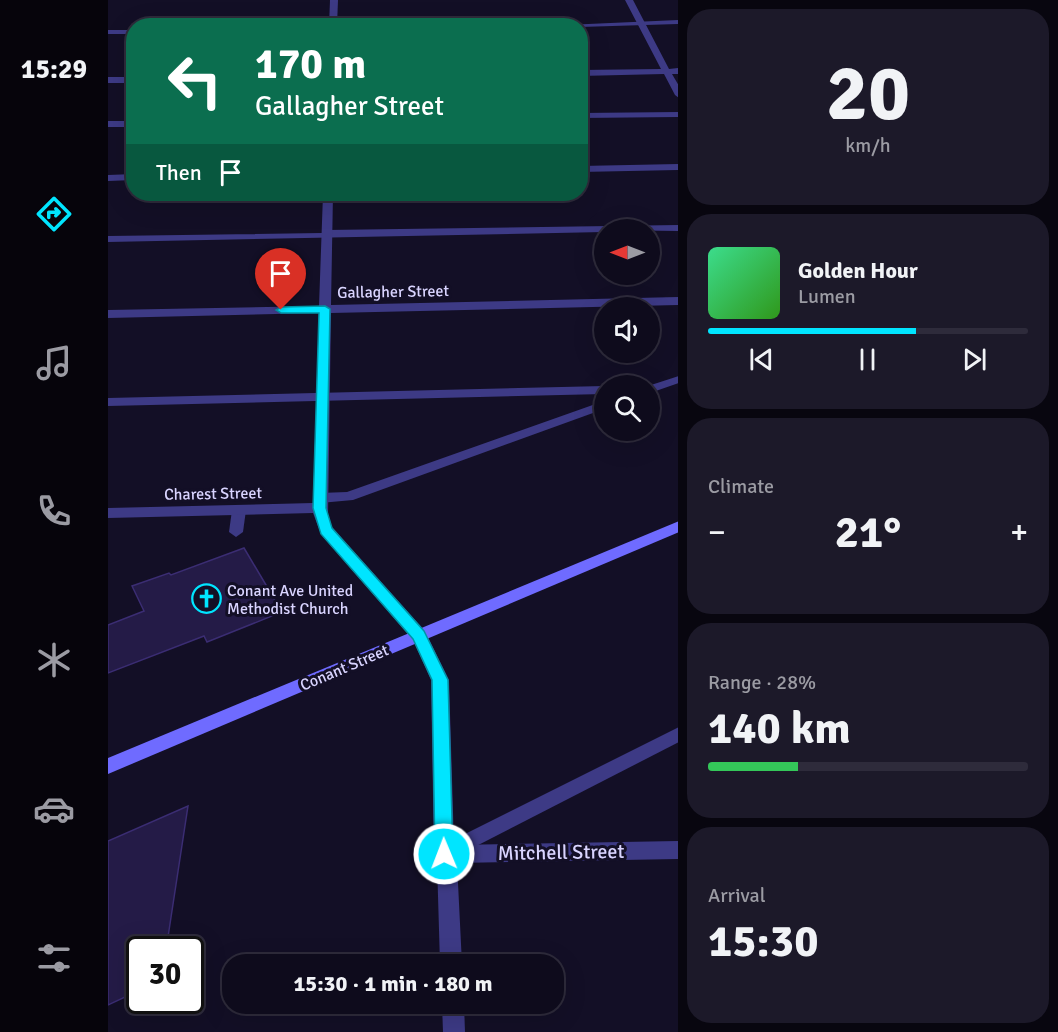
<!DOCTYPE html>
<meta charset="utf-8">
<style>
body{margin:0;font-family:Signika,sans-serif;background:#1c1929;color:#f1f3f6;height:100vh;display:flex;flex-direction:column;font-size:22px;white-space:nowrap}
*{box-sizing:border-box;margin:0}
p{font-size:20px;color:#9b9ba3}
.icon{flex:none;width:33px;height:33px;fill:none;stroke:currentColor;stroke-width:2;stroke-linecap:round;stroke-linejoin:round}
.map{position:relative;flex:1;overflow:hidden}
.drawer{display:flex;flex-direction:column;gap:9px;padding:9px;background:#08060f;width:380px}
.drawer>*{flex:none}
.banner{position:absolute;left:18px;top:18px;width:462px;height:183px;border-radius:24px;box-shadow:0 6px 24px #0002,0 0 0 2px #2e2b3b;background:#0b6e4f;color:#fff;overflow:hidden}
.needle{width:39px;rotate:270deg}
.fabs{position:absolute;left:486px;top:219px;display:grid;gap:12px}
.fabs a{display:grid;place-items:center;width:66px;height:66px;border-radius:50%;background:#0e0b1c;box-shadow:0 6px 24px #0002,0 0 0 2px #2e2b3b;font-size:30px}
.speed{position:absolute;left:18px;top:936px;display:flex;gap:12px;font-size:30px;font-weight:700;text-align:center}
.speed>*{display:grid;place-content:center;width:78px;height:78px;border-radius:50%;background:#0e0b1c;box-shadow:0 6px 24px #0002,0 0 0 2px #2e2b3b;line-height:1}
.speed .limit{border:3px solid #111;border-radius:9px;background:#fff;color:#111}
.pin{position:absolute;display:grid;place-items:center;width:51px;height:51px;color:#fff;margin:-62px -26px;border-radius:50% 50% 50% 0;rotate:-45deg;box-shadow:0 0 6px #0007}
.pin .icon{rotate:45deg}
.me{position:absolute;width:66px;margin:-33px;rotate:359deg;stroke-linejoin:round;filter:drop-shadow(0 0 4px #0008)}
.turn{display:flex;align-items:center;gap:21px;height:126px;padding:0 30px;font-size:27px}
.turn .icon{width:78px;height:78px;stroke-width:2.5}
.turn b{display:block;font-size:42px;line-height:51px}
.then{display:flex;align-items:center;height:57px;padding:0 30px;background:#0003;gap:12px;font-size:22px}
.big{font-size:45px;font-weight:800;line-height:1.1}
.drawer .widget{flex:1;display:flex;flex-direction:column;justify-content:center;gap:9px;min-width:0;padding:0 21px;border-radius:24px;background:#1c1929}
.drawer .dial{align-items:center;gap:0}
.dial b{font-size:78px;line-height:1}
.song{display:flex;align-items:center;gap:18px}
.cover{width:72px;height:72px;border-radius:9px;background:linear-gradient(135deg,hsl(150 70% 55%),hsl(110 70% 35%))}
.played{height:6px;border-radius:3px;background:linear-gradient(90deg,#00e5ff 65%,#2e2b3b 65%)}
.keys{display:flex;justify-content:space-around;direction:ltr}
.heat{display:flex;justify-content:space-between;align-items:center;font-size:33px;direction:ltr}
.charge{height:9px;border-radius:4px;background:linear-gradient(90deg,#34c759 28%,#2e2b3b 0)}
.trip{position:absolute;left:114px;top:954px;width:342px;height:60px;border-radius:24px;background:#0e0b1c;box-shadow:0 6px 24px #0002,0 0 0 2px #2e2b3b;font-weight:800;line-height:60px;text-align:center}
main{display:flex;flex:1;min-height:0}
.dock{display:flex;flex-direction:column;width:108px;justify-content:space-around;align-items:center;background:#06040b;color:#9b9ba3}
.dock .icon{width:42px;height:42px}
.dock .current{color:#00e5ff}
.dock b{font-size:27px;color:#f1f3f6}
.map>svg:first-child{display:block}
</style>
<main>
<nav class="dock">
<b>15:29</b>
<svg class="icon current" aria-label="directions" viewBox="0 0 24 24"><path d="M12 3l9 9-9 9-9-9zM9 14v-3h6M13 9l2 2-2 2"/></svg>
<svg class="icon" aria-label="music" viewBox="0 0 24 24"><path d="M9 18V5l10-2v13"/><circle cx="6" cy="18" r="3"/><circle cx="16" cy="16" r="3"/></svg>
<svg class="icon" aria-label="phone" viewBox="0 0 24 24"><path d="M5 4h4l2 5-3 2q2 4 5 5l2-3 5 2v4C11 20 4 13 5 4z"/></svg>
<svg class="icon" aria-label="climate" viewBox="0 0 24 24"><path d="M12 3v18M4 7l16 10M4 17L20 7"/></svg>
<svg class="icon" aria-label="car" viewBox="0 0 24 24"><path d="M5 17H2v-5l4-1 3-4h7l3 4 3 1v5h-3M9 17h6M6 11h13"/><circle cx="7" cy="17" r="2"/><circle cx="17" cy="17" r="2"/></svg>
<svg class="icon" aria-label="filters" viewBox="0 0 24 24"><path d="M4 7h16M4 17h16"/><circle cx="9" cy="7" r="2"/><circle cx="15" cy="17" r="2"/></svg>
</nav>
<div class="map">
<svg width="571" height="1032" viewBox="0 0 571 1032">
<rect width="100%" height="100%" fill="#130f26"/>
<g fill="#241b47" stroke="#3b2d73" stroke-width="1.5">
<path d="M136 548 174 612 99 642 96 636 0 673V625L36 611 24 586 61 573 63 575Z"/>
<path d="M80 806 58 950H32V990L0 1005V841Z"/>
</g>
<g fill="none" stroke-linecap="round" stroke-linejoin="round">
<g fill="#3d3a85" fill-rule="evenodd">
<path d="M571 20V24L472 27 435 26Z"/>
<rect x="0" y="30" width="26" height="4"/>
<path d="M571 112V117L472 118V113Z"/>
<rect x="0" y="121" width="26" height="6"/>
<path d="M571 225V231L496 230V232L0 242V236L214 233 219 230Z"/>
<path d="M571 376V383L542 393 540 386Z"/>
<path d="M496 386V394L0 406V398Z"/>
<path d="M496 401V409L245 500 212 503 205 498 212 493 239 492Z"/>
<path d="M131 505 138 510 135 532 128 537 121 532 124 510Z"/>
<path d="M571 727V742L343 859 337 861 331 859 328 853 331 847Z"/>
</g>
<g fill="#3d3a85" fill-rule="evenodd">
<path d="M222 0H230L229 26H221Z"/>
<path d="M517 0H525L561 69 571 68V74H564L571 86V98L567 95 556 74 472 76V70L553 69Z"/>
<rect x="0" y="77" width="26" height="6"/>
<path d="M571 164V170L472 172V166Z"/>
<path d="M26 174V180L0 181V175Z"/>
<path d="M215 194H225L223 305 571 297V305L223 313 220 517 224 527 317 631 341 680 346 845 571 841V859L349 863 354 964H332L329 862 326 854 323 680 305 640 213 534 205 513 0 518V508L205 503 211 313 0 318V310L211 306Z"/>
<path d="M334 1004H356L357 1032H335Z"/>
</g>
<path fill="#6f6bff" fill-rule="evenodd" d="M571 521V532L0 774V758Z"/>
</g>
<path fill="#00e5ff" stroke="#0095a6" stroke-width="1.5" d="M217 306 222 309 218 508 224 528 316 631 340 680 345 854 342 859 336 862 329 859 327 854 324 680 305 639 213 534 205 508 211 313H173L168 310 173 307Z"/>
<defs>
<symbol id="church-ring" viewBox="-11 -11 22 22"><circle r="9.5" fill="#130f26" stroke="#00e5ff" stroke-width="1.5"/><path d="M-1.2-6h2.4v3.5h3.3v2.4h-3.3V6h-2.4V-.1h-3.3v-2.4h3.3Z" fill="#00e5ff"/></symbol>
</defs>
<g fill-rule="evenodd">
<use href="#church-ring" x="82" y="582" width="33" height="33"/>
</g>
<g text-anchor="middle" stroke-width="6" stroke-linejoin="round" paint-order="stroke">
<g font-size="16" fill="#d9d4ff" stroke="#130f26">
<text transform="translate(285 291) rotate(-1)" y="6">Gallagher Street</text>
<text transform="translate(105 493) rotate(-1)" y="6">Charest Street</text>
<text transform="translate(236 667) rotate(-23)" y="6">Conant Street</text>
</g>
<g font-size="16" fill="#d9d4ff" stroke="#130f26" text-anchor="start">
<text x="119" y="596">Conant Ave United<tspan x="119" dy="18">Methodist Church</tspan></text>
</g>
<g font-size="20" fill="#d9d4ff" stroke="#130f26">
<text transform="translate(453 852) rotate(-1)" y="7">Mitchell Street</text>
</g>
</g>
</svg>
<div class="fabs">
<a><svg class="needle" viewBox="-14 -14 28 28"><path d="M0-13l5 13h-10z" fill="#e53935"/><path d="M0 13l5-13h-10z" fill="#9b9ba3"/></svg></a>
<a><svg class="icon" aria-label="sound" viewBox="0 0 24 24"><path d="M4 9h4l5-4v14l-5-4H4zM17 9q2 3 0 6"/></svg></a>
<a><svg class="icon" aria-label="search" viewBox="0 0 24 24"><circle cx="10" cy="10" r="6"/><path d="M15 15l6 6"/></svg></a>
</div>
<div class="speed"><div class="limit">30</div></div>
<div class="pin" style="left:173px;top:310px;background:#d93025"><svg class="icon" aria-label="arrive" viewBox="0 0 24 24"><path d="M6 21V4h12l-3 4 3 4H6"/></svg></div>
<svg class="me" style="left:336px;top:854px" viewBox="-20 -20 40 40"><circle r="17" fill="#00e5ff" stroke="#fff" stroke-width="3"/><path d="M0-11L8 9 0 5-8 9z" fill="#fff"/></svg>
<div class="trip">15:30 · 1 min · 180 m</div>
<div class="banner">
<div class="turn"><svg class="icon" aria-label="left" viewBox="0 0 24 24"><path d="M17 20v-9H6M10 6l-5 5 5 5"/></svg><div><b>170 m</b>Gallagher Street</div></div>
<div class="then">Then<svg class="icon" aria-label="arrive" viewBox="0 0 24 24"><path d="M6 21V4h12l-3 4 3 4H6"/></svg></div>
</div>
</div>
<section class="drawer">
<div class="widget dial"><b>20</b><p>km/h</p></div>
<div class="widget">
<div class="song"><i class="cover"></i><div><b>Golden Hour</b><p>Lumen</p></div></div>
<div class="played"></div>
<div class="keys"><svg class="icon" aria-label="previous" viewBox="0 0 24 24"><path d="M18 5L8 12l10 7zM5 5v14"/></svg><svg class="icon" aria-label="pause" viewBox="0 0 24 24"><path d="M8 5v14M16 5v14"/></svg><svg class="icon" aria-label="next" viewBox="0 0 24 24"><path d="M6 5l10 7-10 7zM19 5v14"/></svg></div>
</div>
<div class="widget"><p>Climate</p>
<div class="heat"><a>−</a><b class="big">21°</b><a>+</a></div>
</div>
<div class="widget"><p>Range · 28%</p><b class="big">140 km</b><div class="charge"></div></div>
<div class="widget"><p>Arrival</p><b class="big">15:30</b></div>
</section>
</main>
